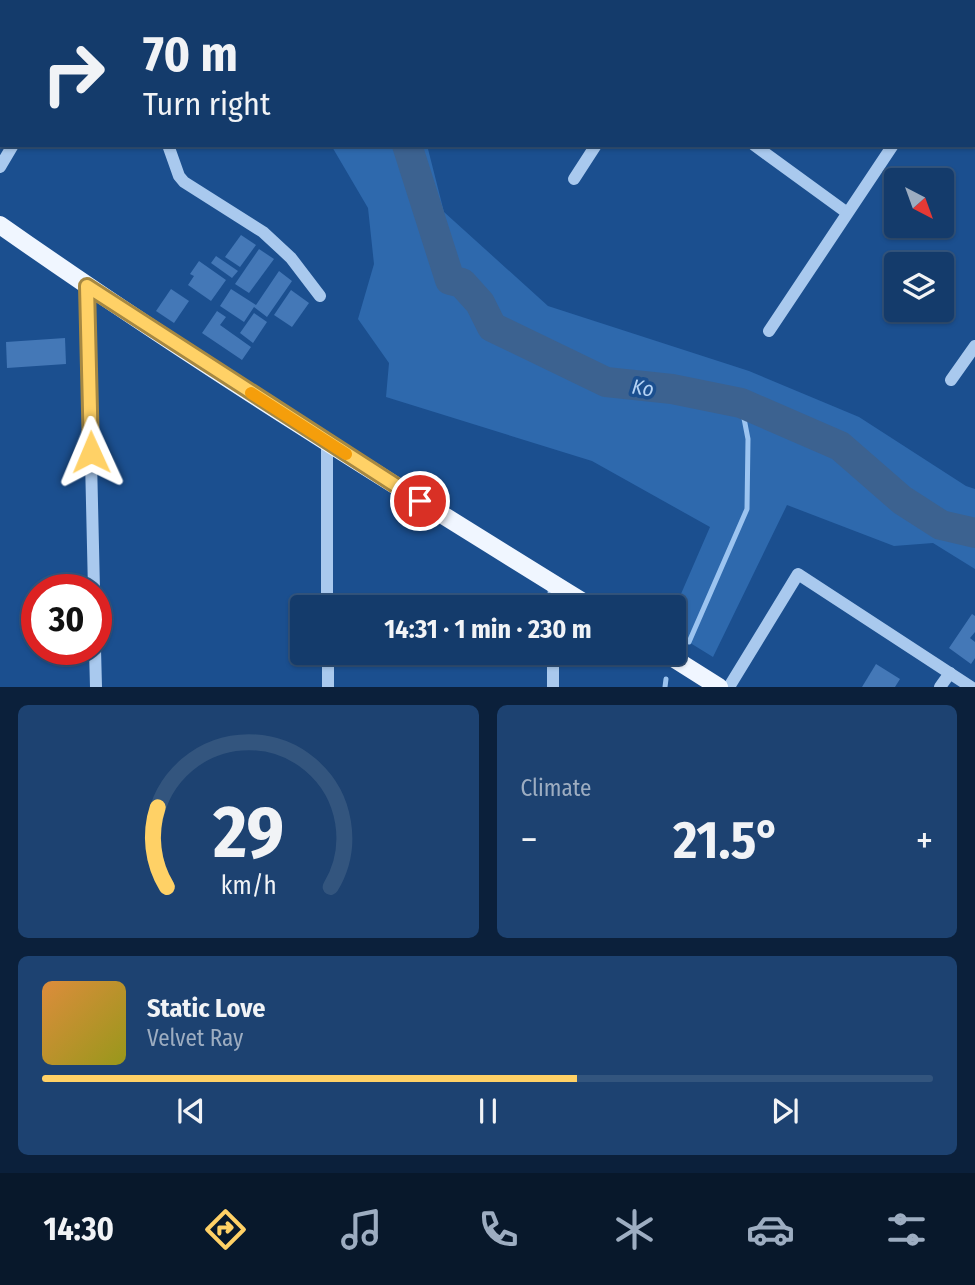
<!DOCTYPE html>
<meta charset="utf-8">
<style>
body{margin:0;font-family:"Fira Sans Condensed",sans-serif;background:#1d4271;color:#f1f3f6;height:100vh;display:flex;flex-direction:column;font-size:26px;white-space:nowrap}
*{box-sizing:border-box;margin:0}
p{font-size:23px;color:#9dadc1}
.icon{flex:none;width:38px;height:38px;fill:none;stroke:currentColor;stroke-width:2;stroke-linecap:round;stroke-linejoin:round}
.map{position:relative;height:687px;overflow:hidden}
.side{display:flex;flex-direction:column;gap:18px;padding:18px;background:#0b203b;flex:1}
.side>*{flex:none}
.hud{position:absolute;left:0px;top:0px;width:976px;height:147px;box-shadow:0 2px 5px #0004,0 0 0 2px #33557e;background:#143b6b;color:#f1f3f6;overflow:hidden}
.needle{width:46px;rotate:139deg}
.controls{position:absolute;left:884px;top:168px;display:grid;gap:14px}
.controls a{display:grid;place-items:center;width:70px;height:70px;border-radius:7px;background:#143b6b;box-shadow:0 2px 5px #0004,0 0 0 2px #33557e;font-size:35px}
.speed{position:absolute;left:21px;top:574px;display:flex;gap:14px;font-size:35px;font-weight:700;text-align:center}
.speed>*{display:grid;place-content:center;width:91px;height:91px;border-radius:50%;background:#143b6b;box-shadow:0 2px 5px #0004,0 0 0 2px #33557e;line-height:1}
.speed .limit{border:10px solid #d22;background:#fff;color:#111}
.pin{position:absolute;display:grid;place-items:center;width:60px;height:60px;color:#fff;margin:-30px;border:4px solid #fff;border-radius:50%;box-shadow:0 2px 7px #0007}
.me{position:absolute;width:77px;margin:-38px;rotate:359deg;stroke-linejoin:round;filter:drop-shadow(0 0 5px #0008)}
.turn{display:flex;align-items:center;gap:24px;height:147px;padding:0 28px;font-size:32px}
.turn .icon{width:91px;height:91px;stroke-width:2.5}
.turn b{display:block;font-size:49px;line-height:60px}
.big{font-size:52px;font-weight:700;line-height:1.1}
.side .card{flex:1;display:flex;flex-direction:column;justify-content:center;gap:10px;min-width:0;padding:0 24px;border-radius:10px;background:#1d4271}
.side .dial{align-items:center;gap:0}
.dial svg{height:182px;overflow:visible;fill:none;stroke:#33557e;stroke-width:7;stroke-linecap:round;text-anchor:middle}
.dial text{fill:#f1f3f6;stroke:none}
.song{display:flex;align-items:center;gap:21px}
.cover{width:84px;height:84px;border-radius:10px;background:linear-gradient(135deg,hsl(30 70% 55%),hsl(60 70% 35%))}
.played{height:7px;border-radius:4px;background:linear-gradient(90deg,#ffd166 60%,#33557e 60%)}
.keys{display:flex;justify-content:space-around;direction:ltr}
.heat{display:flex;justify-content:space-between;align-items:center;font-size:38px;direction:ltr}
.side .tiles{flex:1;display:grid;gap:18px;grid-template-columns:1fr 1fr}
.card:last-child{grid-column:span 2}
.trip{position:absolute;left:290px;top:595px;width:396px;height:70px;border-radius:7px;background:#143b6b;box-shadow:0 2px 5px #0004,0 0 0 2px #33557e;font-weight:700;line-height:70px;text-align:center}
.tab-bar{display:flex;height:112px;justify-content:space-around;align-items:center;background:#08182b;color:#9dadc1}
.tab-bar .icon{width:49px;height:49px}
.tab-bar .on{color:#ffd166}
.tab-bar b{font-size:32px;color:#f1f3f6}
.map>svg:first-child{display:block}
</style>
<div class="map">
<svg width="975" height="687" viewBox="0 0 975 687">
<rect width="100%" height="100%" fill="#1b4f8f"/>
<g fill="#2e69ad">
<path d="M245 0H383L384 2H246Z"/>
<path d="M331 145H427L444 212 548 306 749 371 859 417 966 486 975 489V569L933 543 894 546 787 505 713 657 674 633V610L710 527 592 461 386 397 389 363 358 319 374 264 368 208Z"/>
</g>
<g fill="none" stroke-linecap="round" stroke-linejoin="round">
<g stroke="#9cc4f0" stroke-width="5">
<path d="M689 642 747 509 748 439 741 403"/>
<path d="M665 687 666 679"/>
</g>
<g stroke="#3c6290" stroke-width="30">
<path d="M360 0V2"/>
<path d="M407 145 450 280 462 283 480 303 492 327 606 382 672 389 741 403 840 446 902 500 941 525 975 533"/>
</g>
</g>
<g fill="#4478b7">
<path d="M241 235 256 245 240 267 225 257Z"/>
<path d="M259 249 274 259 249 293 235 284Z"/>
<path d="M216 256 238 271 232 278 211 263Z"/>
<path d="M199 261 226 280 211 301 188 285 194 276 190 274Z"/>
<path d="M279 271 292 281 267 317 254 307 244 322 220 306 231 289 256 305Z"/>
<path d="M171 289 189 301 174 323 156 311Z"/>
<path d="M291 290 309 303 292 327 274 315Z"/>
<path d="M217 311 226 317 220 325 251 347 242 360 202 333Z"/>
<path d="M254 313 267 322 253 343 240 333Z"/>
<path d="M65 338 66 364 7 368 6 342Z"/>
<path d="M972 614 975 616V632L970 638 975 642V658L971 664 949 648Z"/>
<path d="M876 664 900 679 895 687H862Z"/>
</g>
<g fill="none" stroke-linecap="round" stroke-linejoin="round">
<g stroke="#a9c9ee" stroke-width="12">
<path d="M119 0 120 2"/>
<path d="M556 0 558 2"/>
<path d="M955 0 957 2"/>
<path d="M97 2 98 0"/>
<path d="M692 2 693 0"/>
<path d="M975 13V14"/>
<path d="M168 145 179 176 184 182 263 232 291 258 320 296"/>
<path d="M754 145 846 212"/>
<path d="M0 167 13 145"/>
<path d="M574 179 596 145"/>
<path d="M87 286 94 590"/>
<path d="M769 331 893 145"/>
<path d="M951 380 975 346"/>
<path d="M327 443V607"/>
<path d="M553 607 554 584"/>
<path d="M95 649 96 687"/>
<path d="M328 653V687"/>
<path d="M553 687V653"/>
<path d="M729 687 798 574 971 687"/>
<path d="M940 687 950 673"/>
</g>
<g stroke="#f0f6ff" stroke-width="18">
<path d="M0 225C192 360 392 484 591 607"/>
<path d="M665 653 719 687"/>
</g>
</g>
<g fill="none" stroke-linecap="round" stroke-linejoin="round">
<defs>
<path id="route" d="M91 452 87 286 420 501"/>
</defs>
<use href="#route" stroke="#a68842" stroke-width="18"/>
<use href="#route" stroke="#ffd166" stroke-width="12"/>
<path stroke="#f59e0b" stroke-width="12" d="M251 393 346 454"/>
</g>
<g text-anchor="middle" stroke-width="7" stroke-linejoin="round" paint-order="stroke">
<g font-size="21" font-style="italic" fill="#b5d3f5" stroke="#1b4f8f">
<text transform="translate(643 388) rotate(9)" y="7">Ko</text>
</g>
</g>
</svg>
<div class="controls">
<a><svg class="needle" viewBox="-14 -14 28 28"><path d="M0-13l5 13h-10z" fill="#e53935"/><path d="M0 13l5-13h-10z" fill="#9dadc1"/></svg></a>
<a><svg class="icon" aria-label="layers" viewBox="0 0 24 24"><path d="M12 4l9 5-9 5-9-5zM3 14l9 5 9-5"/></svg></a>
</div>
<div class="speed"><div class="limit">30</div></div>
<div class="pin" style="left:420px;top:501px;background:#d93025"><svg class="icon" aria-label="arrive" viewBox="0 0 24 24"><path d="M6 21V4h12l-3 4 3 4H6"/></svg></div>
<svg class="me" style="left:91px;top:452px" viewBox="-20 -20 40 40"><path d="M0-17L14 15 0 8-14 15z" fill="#ffd166" stroke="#fff" stroke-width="4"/></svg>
<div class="trip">14:31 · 1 min · 230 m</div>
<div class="hud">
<div class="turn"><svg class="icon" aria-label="right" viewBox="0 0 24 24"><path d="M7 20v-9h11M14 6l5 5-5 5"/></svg><div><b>70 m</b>Turn right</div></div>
</div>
</div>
<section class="side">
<div class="tiles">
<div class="card dial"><svg viewBox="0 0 100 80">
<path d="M14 69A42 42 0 1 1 86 69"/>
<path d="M14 69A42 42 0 0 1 10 34" stroke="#ffd166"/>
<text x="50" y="56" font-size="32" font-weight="700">29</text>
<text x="50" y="72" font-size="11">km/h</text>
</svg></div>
<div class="card"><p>Climate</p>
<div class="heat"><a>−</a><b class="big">21.5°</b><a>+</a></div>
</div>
<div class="card">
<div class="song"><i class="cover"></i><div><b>Static Love</b><p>Velvet Ray</p></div></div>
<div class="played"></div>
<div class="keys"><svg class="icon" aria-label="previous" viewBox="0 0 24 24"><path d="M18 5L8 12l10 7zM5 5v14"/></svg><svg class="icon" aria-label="pause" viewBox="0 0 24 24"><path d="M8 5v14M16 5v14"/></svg><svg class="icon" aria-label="next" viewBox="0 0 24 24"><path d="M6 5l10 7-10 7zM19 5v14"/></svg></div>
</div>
</div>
</section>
<nav class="tab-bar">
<b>14:30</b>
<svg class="icon on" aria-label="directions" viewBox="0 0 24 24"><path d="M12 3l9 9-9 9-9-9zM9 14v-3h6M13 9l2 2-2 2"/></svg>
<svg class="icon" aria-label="music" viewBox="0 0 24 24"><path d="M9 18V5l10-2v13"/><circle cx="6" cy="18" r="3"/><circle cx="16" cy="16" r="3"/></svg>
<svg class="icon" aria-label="phone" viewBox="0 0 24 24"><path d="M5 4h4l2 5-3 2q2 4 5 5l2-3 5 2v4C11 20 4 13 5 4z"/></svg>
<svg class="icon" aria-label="climate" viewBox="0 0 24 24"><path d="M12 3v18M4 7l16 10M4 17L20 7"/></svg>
<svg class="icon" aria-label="car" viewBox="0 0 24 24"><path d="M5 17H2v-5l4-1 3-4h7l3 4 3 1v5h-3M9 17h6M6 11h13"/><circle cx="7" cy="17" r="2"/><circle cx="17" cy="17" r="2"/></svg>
<svg class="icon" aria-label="filters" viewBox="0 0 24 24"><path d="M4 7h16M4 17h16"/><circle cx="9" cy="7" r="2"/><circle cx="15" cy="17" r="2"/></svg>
</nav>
